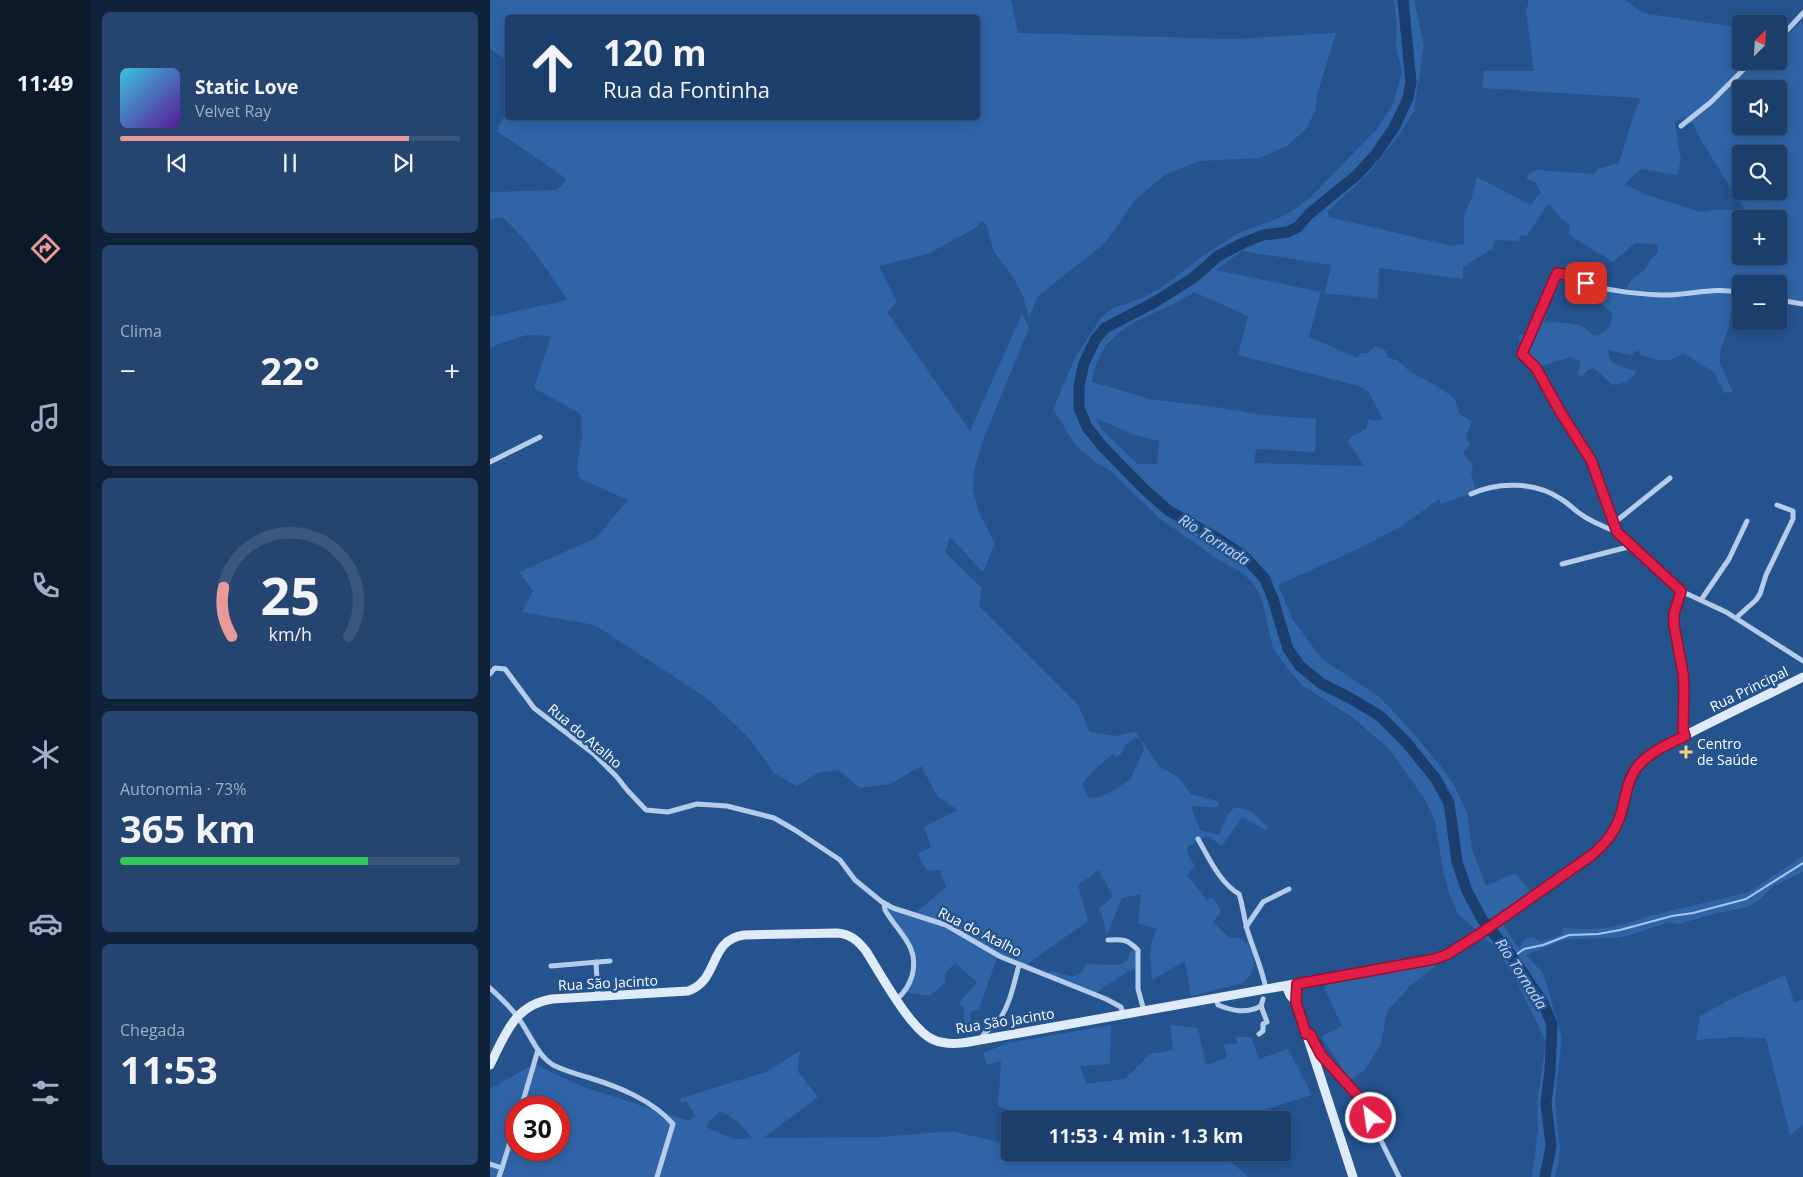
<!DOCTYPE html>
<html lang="pt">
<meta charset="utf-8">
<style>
body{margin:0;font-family:"Open Sans",sans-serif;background:#254570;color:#f1f3f6;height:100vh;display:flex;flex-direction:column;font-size:19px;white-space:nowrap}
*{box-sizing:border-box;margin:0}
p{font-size:16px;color:#a0aec1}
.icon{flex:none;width:28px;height:28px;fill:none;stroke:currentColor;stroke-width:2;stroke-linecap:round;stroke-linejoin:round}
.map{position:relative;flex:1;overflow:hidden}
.drawer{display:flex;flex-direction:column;gap:12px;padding:12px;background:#0f223a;width:400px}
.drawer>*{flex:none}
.guide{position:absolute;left:15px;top:15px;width:475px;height:105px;border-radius:5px;box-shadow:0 2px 12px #0003,0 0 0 1px #3a577e;background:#1c3e6a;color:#f1f3f6;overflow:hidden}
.needle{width:32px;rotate:24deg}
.tools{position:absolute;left:1242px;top:15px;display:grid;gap:10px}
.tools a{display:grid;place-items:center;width:55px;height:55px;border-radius:5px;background:#1c3e6a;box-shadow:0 2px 12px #0003,0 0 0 1px #3a577e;font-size:25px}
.speed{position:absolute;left:15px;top:1096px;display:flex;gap:10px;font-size:25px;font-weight:700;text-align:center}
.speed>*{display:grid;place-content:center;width:65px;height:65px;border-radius:50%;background:#1c3e6a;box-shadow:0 2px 12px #0003,0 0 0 1px #3a577e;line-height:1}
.speed .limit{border:8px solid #d22;background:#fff;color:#111}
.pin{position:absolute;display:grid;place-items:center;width:42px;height:42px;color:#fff;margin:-21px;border-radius:10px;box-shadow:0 2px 8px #0006}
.me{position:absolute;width:55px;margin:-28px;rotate:330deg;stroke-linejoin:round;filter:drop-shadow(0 0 4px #0008)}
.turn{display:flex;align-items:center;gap:18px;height:105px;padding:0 15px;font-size:22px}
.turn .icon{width:65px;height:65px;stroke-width:2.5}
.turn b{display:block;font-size:35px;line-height:42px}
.big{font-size:38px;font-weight:700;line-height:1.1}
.drawer .tile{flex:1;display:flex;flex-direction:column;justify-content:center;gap:8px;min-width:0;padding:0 18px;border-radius:8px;background:#254570}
.drawer .dial{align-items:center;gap:0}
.dial svg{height:130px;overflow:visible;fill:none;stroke:#3a577e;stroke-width:7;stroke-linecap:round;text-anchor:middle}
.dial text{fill:#f1f3f6;stroke:none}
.song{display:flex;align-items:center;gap:15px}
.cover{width:60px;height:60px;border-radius:8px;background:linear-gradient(135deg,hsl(190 70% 55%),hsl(270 70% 35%))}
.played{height:5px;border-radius:2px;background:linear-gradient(90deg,#e69b98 85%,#3a577e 85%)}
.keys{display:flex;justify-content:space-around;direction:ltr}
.heat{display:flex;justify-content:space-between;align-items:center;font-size:28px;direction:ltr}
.charge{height:8px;border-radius:4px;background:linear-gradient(90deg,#34c759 73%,#3a577e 0)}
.trip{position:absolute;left:511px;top:1111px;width:290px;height:50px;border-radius:5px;background:#1c3e6a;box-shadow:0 2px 12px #0003,0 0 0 1px #3a577e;font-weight:700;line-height:50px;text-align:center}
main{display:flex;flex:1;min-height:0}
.tab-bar{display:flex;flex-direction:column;width:90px;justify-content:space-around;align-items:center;background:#0b192a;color:#a0aec1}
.tab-bar .icon{width:35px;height:35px}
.tab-bar .on{color:#e69b98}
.tab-bar b{font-size:22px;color:#f1f3f6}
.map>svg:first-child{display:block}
</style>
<main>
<nav class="tab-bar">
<b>11:49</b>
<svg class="icon on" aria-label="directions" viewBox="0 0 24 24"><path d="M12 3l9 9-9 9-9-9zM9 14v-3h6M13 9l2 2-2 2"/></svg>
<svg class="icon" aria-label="music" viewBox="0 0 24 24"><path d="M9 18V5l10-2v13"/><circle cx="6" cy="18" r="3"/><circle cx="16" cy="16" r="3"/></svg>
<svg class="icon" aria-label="phone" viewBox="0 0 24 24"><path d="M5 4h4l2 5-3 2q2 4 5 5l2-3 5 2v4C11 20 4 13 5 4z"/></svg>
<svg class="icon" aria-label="climate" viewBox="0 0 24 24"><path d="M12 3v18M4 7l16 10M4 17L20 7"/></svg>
<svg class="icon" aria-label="car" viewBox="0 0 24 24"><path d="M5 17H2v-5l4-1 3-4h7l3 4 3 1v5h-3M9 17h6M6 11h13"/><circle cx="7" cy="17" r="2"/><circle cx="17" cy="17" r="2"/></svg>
<svg class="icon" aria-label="filters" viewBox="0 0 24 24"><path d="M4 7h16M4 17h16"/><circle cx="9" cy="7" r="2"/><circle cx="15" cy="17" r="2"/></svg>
</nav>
<section class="drawer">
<div class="tile">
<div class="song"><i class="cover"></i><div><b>Static Love</b><p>Velvet Ray</p></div></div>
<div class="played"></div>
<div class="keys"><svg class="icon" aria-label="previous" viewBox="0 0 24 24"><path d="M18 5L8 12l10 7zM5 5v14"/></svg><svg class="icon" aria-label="pause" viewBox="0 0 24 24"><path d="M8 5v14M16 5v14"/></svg><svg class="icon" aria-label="next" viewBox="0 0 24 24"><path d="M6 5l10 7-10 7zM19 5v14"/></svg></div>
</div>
<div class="tile"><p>Clima</p>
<div class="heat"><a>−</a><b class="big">22°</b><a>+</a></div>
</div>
<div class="tile dial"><svg viewBox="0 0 100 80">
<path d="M14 69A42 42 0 1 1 86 69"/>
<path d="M14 69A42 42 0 0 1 9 39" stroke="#e69b98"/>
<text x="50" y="56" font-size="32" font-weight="700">25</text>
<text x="50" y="72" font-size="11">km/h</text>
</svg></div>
<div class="tile"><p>Autonomia · 73%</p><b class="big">365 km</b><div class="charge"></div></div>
<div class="tile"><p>Chegada</p><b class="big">11:53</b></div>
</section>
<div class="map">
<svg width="1313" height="1177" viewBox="0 0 1313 1177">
<rect width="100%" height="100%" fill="#25538e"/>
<g fill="#2f65a6" fill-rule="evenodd">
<path d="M0 0H521L528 33 742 39 846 33 827 95 825 111 816 129 797 146 770 158 709 161 676 174 645 200 618 239 609 248 548 296 539 318 533 296 522 275 504 252 496 224 492 221 485 228 438 254 389 266 407 302 397 312 480 431 532 314 539 328 493 440 484 470 483 490 489 513 505 543 493 572 460 537 455 552 492 588 489 606 588 705 600 732 624 736 646 732 669 766 689 778 701 794 727 801 729 806C716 810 711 804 701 807L710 830 729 835 738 814 745 807 761 811 778 827 775 830 752 817 732 846 718 836 697 847V853L705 866 697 875 717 900 723 897 731 911 723 922 739 937 751 939 758 945 762 952 764 963 760 976 753 983 701 996 695 961 662 980C660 963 658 944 667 929L648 923 651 894 632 898 617 935 611 912 608 909 623 897 609 870 588 885 598 921 533 967 508 955 489 1009 480 1012V1033L474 1035V1007L469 1003 487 982 465 963 455 973 456 982 440 996 414 992 420 981 424 956 399 917 394 903 424 914 456 887 450 870 438 871 427 854 441 847 434 827 468 810 448 797 431 766 400 784 370 788 348 770 328 773 307 786 284 773 259 738 218 699 105 625 32 612 43 591 29 572 106 538 138 500 89 478 87 465 92 438 91 414 44 388 61 336 37 335 0 347V317L78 300 40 246 14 218 0 219V192L67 190 77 179 7 131 17 110 18 118H488V18H18L17 60 0 49ZM646 737 651 740 654 750 641 778 629 787 611 797 599 798 592 785C599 773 613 764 623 753L626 757 631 754 636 744Z"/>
<path d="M904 0H924L934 46 924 111 909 135 878 174 838 211 839 217 962 246 974 244V215L982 197 987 177 1041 205 1045 199 1051 193 1045 182 1036 179 1039 174 1047 170 1104 174 1108 169 1129 163 1143 117 1151 98 992 88 994 71H1044L1036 11 1039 0H1135L1153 13 1245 27 1251 35V61H1289V46L1311 21 1313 24V302L1289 299V284H1251V293L1243 292 1239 326 1230 352V364L1243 392 1234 393 1225 373 1193 353C1177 365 1168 360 1151 355L1148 350 1141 355 1118 350 1120 360 1129 366 1146 371C1141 382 1135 383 1123 385L1104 368 1098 370 1091 377 1087 373 1090 366V361L1081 357 1046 368 1032 354 1028 335H1043L1058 285H1065L1054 323C1064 321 1082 323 1091 326 1096 327 1100 333 1104 336 1116 334 1121 326 1123 314L1110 303 1080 291 1077 286 1081 282 1135 294C1140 276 1145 280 1155 269 1161 262 1158 259 1168 253L1167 244 1145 243 1123 262 1078 234 1080 225 1069 217 1059 203 1036 236 1031 235 1028 241 1006 240 1002 249 973 267V279L889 268 888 299 835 293 841 265 752 251 726 270 831 292 819 337 868 358 870 353H877L886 346 896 351 898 358 907 360 919 371 950 388 965 399 969 414 982 421 976 437 980 445 973 453 983 465 981 473 986 492 951 504 949 499 912 526 866 550 788 585 803 620 832 659 888 696 907 715 950 765 964 785 977 813 982 849 996 886 1025 873 1040 891 988 931 968 914 959 893 952 865 945 821 934 798 900 750 862 717 812 685 798 669 783 648 772 600 765 586 754 574 726 558 669 518 621 471 607 463 587 447 563 409 585 358 610 319 621 309 652 298 670 289 710 258 748 233 787 219 804 210 821 197 887 129 903 104 912 71 906 46 907 29ZM1251 89H1289V126H1251ZM1195 116 1204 125 1212 142 1255 210H1222L1211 212 1154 194 1135 184 1151 169 1187 175 1191 160 1185 122ZM1251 154H1289V191H1251ZM1251 219H1289V256H1251ZM704 292 758 316 748 355 869 386 878 391 893 419 886 421 879 419 876 429 862 436 858 441 874 466 764 463 766 449 825 452 826 419 772 415 726 407 660 399 602 382C611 322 661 320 704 292ZM606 418 644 435 669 441 667 464H648L612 430Z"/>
<path d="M1313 856V872L1285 885 1269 900 1258 907 1215 916 1190 924 1179 922 1137 936 1124 938 1076 939 1036 955 1053 973 1072 1037 1065 1101 1070 1153 1065 1177H1042L1048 1129 1047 1103 1056 1042 1026 980 1006 948 992 936 1012 923 1029 949 1034 940 1042 937 1051 942 1072 934 1073 927C1098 933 1136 926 1159 916L1259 892Z"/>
<path d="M644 947 648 950V968L637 972 604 994 556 976 561 971C578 974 587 984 596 964L628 965 636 962Z"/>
<path d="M949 963 919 987 897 1011 891 1044 874 1071 860 1080 831 1037 852 1026 833 985Z"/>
<path d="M1295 975 1304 1002 1313 1000V1125L1300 1135 1276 1038 1245 1037 1206 1040 1210 1016 1247 996Z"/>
<path d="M621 1025 620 1064 590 1066 596 1084 635 1079 660 1054 683 1050 680 1025 708 1028 716 1065 737 1058 734 1045 748 1043 746 1037H761L769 1059 798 1049 822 1095 768 1112 725 1117V1120H532L519 1110 508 1106 511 1061 497 1065 493 1053 518 1043Z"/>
<path d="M310 1051 308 1072 328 1097 273 1138 390 1137 450 1132H465L518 1144 520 1141V1152L732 1153 733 1155 758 1177H0V1089L44 1064 91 1086 199 1121 206 1116 196 1101 192 1103 189 1099 276 1072ZM26 1108H69V1150H26ZM231 1111 248 1122 262 1138 244 1139 216 1127 219 1121Z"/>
</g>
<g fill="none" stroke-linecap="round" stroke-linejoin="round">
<path stroke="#a9c8ec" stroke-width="2" d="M1023 957 1034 949 1053 945 1079 935 1108 934 1130 930 1182 916 1203 913 1256 899 1313 863"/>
<path stroke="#1a3e6e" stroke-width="11" d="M913 0 921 82 918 98 905 126 886 154 867 175 819 214 808 227 797 232 773 235 753 243 728 256 703 278 665 302 615 328 605 340 594 363 589 386V408L597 427 612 446 653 488 679 511 727 538 755 557 775 579 783 599 798 649 810 666 832 684 860 698 890 716 916 742 946 779 959 803 967 862 977 891 992 919 1021 955 1052 1001 1062 1024 1060 1071 1056 1103 1061 1146 1055 1177"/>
<g stroke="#b5cdeb" stroke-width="5">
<path d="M1289 39 1313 13"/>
<path d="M1191 126 1221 102 1262 61"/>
<path d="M1251 293C1225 286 1198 296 1171 295 1148 294 1118 291 1095 283 1085 279 1077 275 1067 273L1032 354 1046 368 1071 413 1101 460 1127 532 1191 591 1236 612 1313 661"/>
<path d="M1289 300 1313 304"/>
<path d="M0 462 50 437"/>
<path d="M981 494C1009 481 1045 482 1071 499 1078 503 1083 509 1089 513 1101 522 1114 527 1127 532"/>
<path d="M1124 523 1180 478"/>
<path d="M1072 564 1142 546"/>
<path d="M1191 591 1184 614V625L1193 673 1194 689 1193 731 1195 736"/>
<path d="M1211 600 1239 559 1257 521"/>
<path d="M1246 618 1266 600 1270 594 1276 575 1303 519V511L1287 505"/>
<path d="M0 674 5 668 15 669 44 708 104 754 126 776 138 791 156 810 178 812 207 804 237 806 284 818 305 830 350 860 365 880 392 902 403 908 456 925 511 957 616 999 631 1007 633 1014"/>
<path d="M708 839C719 858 730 883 749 894 753 906 754 918 757 929 763 949 772 968 776 989"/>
<path d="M394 903 395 910C409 934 430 946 422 976 419 986 414 993 407 999"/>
<path d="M756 927 773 902 799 889"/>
<path d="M618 940C633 939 637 939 648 950V989L654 1011"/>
<path d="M106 962 108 997"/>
<path d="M61 966 120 961"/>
<path d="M0 988C11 998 21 1007 29 1019 40 1034 47 1055 63 1065 75 1071 87 1074 100 1078 129 1087 162 1100 183 1124L167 1177"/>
<path d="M726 998 728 1005C743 1011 756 1014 771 1006L773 999"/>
<path d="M769 1034 773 1031V1024L777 1022 771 1006"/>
<path d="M819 1034 822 1038 831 1055 870 1098 909 1177"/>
<path d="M490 1040C494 1031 503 1027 509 1020 520 1005 524 983 529 965"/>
<path d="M31 1108 48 1050"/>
<path d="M0 1164 12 1168 26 1123"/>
<path d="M9 1177 12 1168"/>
</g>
<g stroke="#e0ebf9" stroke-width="9">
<path d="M796 986 800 995 806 1002 863 1177"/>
<path d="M0 1065C15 1035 24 1005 62 999L198 991C230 980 218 940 254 935L347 933C361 934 368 941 376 951 390 973 421 1031 444 1040 459 1046 475 1043 490 1040L945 959 958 954 991 933 1102 855C1115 844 1125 832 1131 816 1136 799 1137 779 1148 766 1161 750 1182 742 1200 733 1237 714 1275 696 1313 677"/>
</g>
</g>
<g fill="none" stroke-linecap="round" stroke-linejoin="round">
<defs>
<path id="route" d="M881 1118 870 1098 831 1055 820 1034H816L806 1002 807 984 945 959 958 954 991 933 1102 855C1113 846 1122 836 1128 822 1136 804 1135 780 1149 765 1161 751 1179 744 1195 736L1193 730 1194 689 1193 673 1184 625V614L1191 591 1127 532 1101 460 1071 413 1046 368 1032 354 1067 273 1077 275 1096 283"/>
</defs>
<use href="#route" stroke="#92132f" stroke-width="12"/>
<use href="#route" stroke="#e11d48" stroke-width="9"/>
</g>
<path fill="#f5d179" stroke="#25538e" stroke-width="2" d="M1193.5 744.5h5v5h5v5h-5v5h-5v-5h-5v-5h5z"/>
<g text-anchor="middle" stroke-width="5" stroke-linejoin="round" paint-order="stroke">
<g font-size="14" fill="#fff" stroke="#25538e">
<text transform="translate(1259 689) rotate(-26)" y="5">Rua Principal</text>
<text transform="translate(95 736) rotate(40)" y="5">Rua do Atalho</text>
<text transform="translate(490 932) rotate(27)" y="5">Rua do Atalho</text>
<text transform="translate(118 983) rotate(-3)" y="5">Rua São Jacinto</text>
<text transform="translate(515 1021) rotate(-9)" y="5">Rua São Jacinto</text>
</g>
<g font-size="14" fill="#fff" stroke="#25538e" text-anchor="start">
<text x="1207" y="749">Centro<tspan x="1207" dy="16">de Saúde</tspan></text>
</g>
<g font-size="15" font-style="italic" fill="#c1d7f2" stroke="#25538e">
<text transform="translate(724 540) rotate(33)" y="5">Rio Tornada</text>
<text transform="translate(1031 974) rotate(57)" y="5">Rio Tornada</text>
</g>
</g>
</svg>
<div class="tools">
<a><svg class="needle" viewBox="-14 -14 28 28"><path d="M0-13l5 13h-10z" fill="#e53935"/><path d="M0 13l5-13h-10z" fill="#a0aec1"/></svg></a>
<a><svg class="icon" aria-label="sound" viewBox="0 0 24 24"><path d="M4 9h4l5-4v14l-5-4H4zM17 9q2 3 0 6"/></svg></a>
<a><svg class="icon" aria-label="search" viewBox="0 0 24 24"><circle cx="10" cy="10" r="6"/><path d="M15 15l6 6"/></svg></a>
<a>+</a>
<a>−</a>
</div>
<div class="speed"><div class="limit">30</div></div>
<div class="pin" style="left:1096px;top:283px;background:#d93025"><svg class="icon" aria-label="arrive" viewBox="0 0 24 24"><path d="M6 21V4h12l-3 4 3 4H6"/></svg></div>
<svg class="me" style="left:881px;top:1118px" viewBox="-20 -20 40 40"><circle r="17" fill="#e11d48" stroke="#fff" stroke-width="3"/><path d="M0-11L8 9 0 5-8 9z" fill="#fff"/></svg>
<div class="trip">11:53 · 4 min · 1.3 km</div>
<div class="guide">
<div class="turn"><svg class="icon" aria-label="ahead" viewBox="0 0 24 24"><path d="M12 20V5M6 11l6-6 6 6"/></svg><div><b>120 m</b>Rua da Fontinha</div></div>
</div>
</div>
</main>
